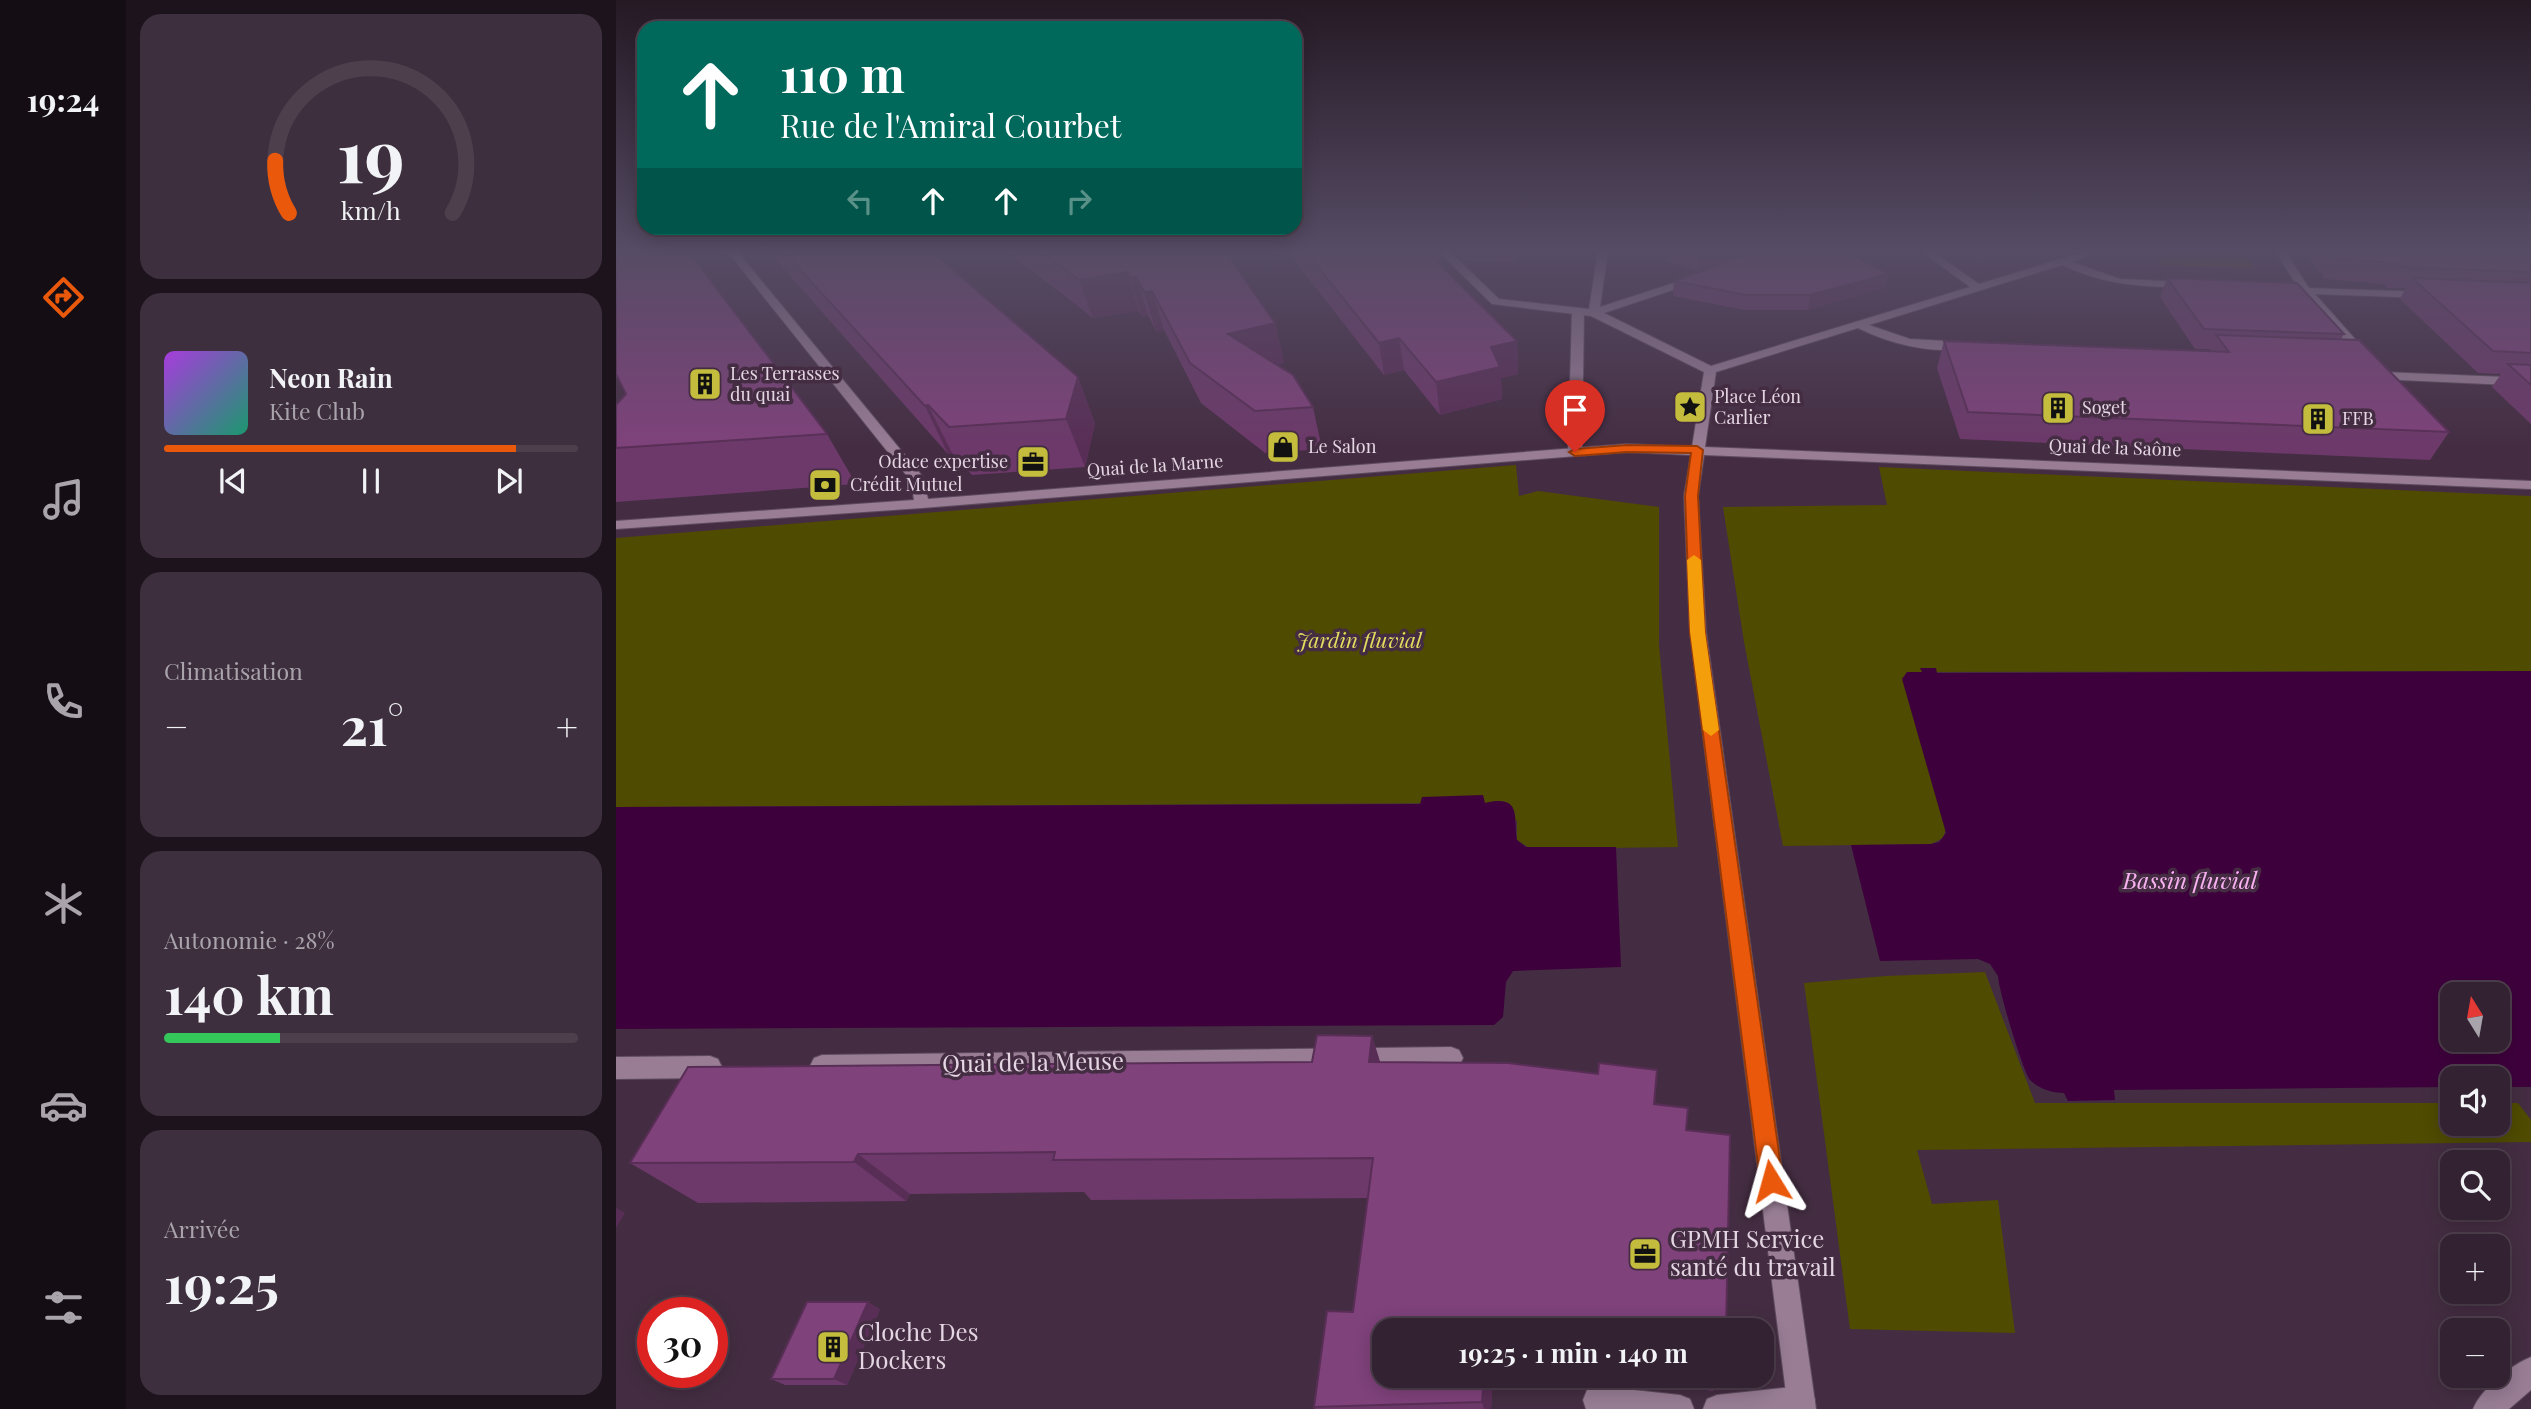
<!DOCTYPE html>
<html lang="fr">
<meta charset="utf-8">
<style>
body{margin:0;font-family:"Playfair Display",serif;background:#3e2f3e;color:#f1f3f6;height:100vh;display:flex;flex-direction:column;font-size:26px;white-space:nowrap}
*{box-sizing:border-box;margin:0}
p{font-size:23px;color:#a9a4ac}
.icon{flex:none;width:38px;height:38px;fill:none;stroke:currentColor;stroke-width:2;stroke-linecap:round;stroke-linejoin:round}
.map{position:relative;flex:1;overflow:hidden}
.drawer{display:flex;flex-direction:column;gap:14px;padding:14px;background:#1c131c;width:490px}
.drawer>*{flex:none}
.guide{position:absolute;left:21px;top:21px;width:665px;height:214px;border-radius:21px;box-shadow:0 4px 18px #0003,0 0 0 2px #4e3f4d;background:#00695c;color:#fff;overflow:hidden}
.needle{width:46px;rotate:349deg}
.fabs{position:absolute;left:1824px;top:982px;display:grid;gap:14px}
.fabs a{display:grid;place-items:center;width:70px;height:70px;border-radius:14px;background:#332232;box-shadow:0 4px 18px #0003,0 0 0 2px #4e3f4d;font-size:35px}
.speed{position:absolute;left:21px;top:1297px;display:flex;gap:14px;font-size:35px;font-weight:700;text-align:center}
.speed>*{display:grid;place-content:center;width:91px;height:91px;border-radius:50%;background:#332232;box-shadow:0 4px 18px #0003,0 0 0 2px #4e3f4d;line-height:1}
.speed .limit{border:10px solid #d22;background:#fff;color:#111}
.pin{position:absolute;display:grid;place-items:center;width:60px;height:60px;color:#fff;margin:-72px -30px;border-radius:50% 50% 50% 0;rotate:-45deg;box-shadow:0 0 7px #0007}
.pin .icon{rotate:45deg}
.me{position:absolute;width:77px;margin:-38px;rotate:352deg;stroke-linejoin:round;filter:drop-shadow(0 0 5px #0008)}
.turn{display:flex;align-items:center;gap:24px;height:147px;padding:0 28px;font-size:32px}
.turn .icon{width:91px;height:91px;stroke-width:2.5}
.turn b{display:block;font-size:49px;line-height:60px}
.lanes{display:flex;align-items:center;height:66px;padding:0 28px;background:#0003;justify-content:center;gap:35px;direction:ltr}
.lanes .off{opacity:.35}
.big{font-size:52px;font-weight:700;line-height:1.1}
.drawer .tile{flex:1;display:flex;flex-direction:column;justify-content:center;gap:10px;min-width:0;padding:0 24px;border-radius:21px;background:#3e2f3e}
.drawer .dial{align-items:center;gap:0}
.dial svg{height:182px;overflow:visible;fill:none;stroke:#4e3f4d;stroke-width:7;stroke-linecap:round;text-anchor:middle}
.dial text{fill:#f1f3f6;stroke:none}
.song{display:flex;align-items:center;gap:21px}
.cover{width:84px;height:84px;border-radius:10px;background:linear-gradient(135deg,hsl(280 70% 55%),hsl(160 70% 35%))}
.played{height:7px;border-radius:4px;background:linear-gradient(90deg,#ea580c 85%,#4e3f4d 85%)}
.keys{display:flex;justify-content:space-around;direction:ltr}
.heat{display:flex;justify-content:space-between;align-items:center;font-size:38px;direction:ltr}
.charge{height:10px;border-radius:5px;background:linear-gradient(90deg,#34c759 28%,#4e3f4d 0)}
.trip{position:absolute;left:756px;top:1318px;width:402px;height:70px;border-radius:21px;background:#332232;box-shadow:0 4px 18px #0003,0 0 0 2px #4e3f4d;font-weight:700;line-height:70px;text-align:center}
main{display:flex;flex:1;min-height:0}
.menu{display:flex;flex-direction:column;width:126px;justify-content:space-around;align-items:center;background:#140e14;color:#a9a4ac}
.menu .icon{width:49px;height:49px}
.menu .current{color:#ea580c}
.menu b{font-size:32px;color:#f1f3f6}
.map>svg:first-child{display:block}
</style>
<main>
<nav class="menu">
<b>19:24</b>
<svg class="icon current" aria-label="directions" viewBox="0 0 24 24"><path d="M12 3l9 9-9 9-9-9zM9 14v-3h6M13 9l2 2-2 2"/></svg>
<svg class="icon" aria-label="music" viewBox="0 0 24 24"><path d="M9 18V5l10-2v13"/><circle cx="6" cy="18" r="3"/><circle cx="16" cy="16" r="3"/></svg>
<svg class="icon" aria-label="phone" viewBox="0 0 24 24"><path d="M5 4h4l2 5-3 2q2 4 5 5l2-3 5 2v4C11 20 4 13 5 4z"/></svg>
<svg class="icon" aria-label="climate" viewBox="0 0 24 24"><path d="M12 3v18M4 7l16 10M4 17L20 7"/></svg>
<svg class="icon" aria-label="car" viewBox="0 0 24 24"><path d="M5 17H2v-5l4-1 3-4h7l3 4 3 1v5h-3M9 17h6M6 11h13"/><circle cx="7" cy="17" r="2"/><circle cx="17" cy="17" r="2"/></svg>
<svg class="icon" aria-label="filters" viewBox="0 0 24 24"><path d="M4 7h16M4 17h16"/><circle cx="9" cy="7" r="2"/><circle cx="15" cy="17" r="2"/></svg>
</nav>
<section class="drawer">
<div class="tile dial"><svg viewBox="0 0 100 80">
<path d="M14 69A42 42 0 1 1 86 69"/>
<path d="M14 69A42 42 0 0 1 8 46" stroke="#ea580c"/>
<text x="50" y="56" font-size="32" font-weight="700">19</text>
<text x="50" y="72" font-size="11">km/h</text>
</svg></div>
<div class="tile">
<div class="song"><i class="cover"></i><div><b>Neon Rain</b><p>Kite Club</p></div></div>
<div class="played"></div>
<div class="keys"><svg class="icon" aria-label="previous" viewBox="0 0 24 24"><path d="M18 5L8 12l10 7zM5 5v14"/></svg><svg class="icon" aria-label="pause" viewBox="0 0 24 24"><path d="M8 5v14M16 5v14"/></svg><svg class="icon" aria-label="next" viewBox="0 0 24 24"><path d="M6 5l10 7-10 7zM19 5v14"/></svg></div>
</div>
<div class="tile"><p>Climatisation</p>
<div class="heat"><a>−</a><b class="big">21°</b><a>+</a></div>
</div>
<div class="tile"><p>Autonomie · 28%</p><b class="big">140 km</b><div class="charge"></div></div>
<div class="tile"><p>Arrivée</p><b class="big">19:25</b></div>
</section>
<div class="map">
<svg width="1915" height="1409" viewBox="0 0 1915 1409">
<rect width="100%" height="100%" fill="#442d42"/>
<g fill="#4f4b00">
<path d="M1563 251H1624L1639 268 1545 265 1541 258Z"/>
<path d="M900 465 903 496 922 491 1043 507V645L1062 847 915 849 901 840V821L869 803 0 807V538Z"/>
<path d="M1263 467 1915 496V671L1307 672 1330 828 1327 838 1315 844 1167 846 1128 642 1107 507 1271 505Z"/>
<path d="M1369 972 1419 1103H1836V1124H1881V1103H1902L1915 1120V1142L1301 1150 1316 1204 1382 1200 1399 1333 1234 1329 1188 983 1270 976Z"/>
</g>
<g fill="#3e003c" fill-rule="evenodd">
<path d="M1304 668H1320L1321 673 1915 671V1087H1881V1078H1836V1087L1498 1090 1499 1100 1452 1101 1448 1093C1436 1093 1423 1089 1414 1080 1407 1072 1382 988 1382 976L1374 964 1362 959 1264 961 1235 845 1315 844 1323 842 1330 833 1286 679 1291 672H1306ZM1836 994H1881V1040H1836Z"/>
<path d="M867 795 869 803C907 794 897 818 901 840L910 847H1000L1005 967 897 971 890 982 887 1017 878 1025 0 1029V807L804 804 806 797Z"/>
</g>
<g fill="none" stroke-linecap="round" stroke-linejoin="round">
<defs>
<g id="lane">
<path d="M962 308 968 311 966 452 959 456 952 452 956 311Z"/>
<path d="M835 1047 843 1050 847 1058 843 1066 835 1069 206 1077 198 1074 194 1066 198 1058 206 1055Z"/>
<path d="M94 1056 102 1059 106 1067 102 1075 94 1078 0 1079V1057Z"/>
<path d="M1915 1357V1390L1893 1409H1857C1865 1389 1895 1365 1915 1357Z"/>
<path d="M981 1386 1064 1395 1074 1399 1078 1409H970L967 1400 971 1390Z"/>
<path d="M1185 1386 1195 1390 1199 1400 1196 1409H1087L1091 1399 1101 1395Z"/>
</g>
<g id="street">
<path d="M111 251H121L307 477 312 499 1011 444 1076 447 1088 372 975 316 876 304 822 251H833L883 299 973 309 982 251H992L984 307 1076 277H1084V281L988 313 1095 366 1354 287 1305 251H1316L1363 284 1471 251H1486L1456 262 1504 279 1572 282 1577 285 1572 288C1523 286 1492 286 1446 265L1253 325 1294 339 1350 342 1354 344V348C1318 355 1274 344 1242 328L1100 372 1089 447 1915 481V489L1088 455 1082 496 1090 632 1200 1409H1172L1074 632 1068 496 1075 455 1011 452 306 508 0 529V521L298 500 295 481Z"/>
<path d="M1659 251H1669L1693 288 1809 292 1814 295 1809 298 1699 294 1755 357 1745 360 1687 294 1662 292 1661 290 1666 287H1682Z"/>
<path d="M1766 372 1915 378V386L1762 379 1760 376Z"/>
</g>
</defs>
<use href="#lane" stroke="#5e4b5d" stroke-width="2"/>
<use href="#street" stroke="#5e4b5d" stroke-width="2"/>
<use href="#lane" fill="#987d95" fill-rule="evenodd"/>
<use href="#street" fill="#987d95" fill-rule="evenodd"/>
</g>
<g fill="#6d396a">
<path d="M152 251H315L462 377 479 424 469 467 356 475 336 453 332 454Z"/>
<path d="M396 251H609L659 323 668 363 660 364 697 407 706 449 649 453 585 403 548 330 540 331 532 315 526 317 523 311 477 318 398 257Z"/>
<path d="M671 251H826L827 259H818L901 341 902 374 885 378 886 399 824 415 788 370 768 375Z"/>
<path d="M836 251H898L899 262 846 260Z"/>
<path d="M1048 251H1227L1272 274 1269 288 1192 310H1128L1057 296 1058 281 1082 272 1048 260Z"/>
<path d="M1320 251H1400L1367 260 1323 253Z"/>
<path d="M1687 251H1915V424L1876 387 1885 374 1862 373 1784 299 1790 288H1772L1768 284 1709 279Z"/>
<path d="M1551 278 1728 334 1725 339 1833 432 1814 460 1344 439 1321 368 1328 341 1592 351 1594 349H1579L1544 297Z"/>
<path d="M0 405 211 434 240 484 0 502Z"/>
<path d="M756 1036 764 1062 1038 1104 1070 1130 1110 1330H768V1376H877L875 1409H699L698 1407 737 1312 752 1198 475 1200 468 1192 294 1194 290 1201 82 1203 14 1163 696 1062Z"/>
<path d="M264 1309 231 1385H169L155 1379Z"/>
<path d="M994 1376H1103L1097 1391Z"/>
</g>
<g fill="#592e56">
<path d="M1109 251H1151L1083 273 1084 258Z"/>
<path d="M1370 251H1400L1367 260Z"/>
<path d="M511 272 523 311 477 318 463 280Z"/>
<path d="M1272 274 1269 288 1192 310 1194 295Z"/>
<path d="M520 277 532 315 526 317 514 278Z"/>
<path d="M536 291 548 330 540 331 528 292Z"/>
<path d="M659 323 668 363 622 373 612 334Z"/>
<path d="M783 338 788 370 768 375 763 343Z"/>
<path d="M901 341 902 374 885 378 886 399 824 415 820 382 875 347Z"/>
<path d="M462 377 479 424 469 467 450 419Z"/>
<path d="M312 405 336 453 332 454 309 406Z"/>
<path d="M756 1036 770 1081 753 1062Z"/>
<path d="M242 1154 294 1194 290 1201 238 1162Z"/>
<path d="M0 1208 9 1213 0 1228Z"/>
<path d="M252 1302 264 1309 231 1385 218 1379Z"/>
<path d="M868 1376H877L875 1409H868L866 1402Z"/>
</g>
<g fill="#7f427b" stroke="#592e56" stroke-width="2">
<path d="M0 251H72L211 434 0 448V405L10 394 0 374Z"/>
<path d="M167 251H315L462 377 450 419 333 427 312 405 309 406Z"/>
<path d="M424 251H609L659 323 612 334 677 375 697 407 639 411 574 363 536 291 528 292 520 277 514 278 511 272 463 280Z"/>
<path d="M689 251H810L901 341 875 347 884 367 820 382 783 338 763 343Z"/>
<path d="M1063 251H1109L1084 258Z"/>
<path d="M1140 251H1227L1272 274 1194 295H1130L1058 281Z"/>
<path d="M1714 251H1915V272L1784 267 1780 263 1720 259Z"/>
<path d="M1551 278 1681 283 1728 334 1588 329Z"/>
<path d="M1796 278 1915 283V353L1877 351Z"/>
<path d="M1600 335 1743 340 1833 432 1352 412 1328 341 1613 352Z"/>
<path d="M1892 364 1915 365V385Z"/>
<path d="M701 1035 756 1036 753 1062 892 1063 982 1074 983 1063 1041 1070 1038 1104 1072 1108 1070 1130 1114 1135 1110 1330H888L871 1327 870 1330H768V1376H868L866 1402 698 1407 711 1311 737 1312 757 1158 437 1160 439 1152 242 1154 238 1162 14 1163 72 1067 696 1062Z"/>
<path d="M191 1302H252L218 1379H155Z"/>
</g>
<linearGradient id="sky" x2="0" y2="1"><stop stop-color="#251924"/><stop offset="0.56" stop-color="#564c65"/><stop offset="1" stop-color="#564c65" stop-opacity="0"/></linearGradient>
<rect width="1915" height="448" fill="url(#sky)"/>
<path fill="#ea580c" stroke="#983908" stroke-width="2" d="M1011 445 1081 446 1087 450 1082 496 1089 632 1167 1181 1163 1189 1155 1192 1147 1189 1144 1181 1074 632 1069 496 1075 453 1011 452 959 456 953 452 959 449Z"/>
<path fill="#f59e0b" d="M1078 555 1085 560 1089 632 1103 730 1095 736 1087 730 1074 632 1071 560Z"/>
<defs>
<symbol id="building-square" viewBox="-11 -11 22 22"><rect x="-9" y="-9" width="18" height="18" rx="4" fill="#c4bc3d" stroke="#442d42"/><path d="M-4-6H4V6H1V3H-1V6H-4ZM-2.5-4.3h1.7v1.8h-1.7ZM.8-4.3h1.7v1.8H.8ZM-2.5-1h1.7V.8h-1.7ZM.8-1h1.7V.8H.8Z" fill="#111"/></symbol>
<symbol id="sight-square" viewBox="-11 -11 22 22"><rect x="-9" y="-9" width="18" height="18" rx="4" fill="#c4bc3d" stroke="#442d42"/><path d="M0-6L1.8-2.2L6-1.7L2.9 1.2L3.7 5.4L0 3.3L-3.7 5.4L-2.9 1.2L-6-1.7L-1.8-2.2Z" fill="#111"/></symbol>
<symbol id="shop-square" viewBox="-11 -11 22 22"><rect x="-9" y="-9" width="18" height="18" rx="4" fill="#c4bc3d" stroke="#442d42"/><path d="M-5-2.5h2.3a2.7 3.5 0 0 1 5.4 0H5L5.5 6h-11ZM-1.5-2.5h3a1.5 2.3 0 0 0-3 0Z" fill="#111"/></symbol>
<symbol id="office-square" viewBox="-11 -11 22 22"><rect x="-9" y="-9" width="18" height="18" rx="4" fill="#c4bc3d" stroke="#442d42"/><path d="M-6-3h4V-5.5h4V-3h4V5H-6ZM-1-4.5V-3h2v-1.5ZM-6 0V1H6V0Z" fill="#111"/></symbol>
<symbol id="bank-square" viewBox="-11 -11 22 22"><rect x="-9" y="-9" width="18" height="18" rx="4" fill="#c4bc3d" stroke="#442d42"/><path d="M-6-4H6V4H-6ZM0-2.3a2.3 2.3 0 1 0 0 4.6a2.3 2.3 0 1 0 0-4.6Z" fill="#111"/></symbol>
</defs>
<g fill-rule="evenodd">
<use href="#building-square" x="70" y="365" width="38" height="38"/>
<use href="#sight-square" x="1055" y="388" width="38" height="38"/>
<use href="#building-square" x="1423" y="389" width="38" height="38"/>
<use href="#building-square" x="1683" y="400" width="38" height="38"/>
<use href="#shop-square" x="648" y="428" width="38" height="38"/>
<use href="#office-square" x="398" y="443" width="38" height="38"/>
<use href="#bank-square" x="190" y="466" width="38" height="38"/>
<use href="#office-square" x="1010" y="1235" width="38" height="38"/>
<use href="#building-square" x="198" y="1328" width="38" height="38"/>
</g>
<g text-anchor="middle" stroke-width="7" stroke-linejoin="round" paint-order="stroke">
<g font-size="18" fill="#e5d6e3" stroke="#442d42" text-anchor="start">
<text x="114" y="380">Les Terrasses<tspan x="114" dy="21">du quai</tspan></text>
<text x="1098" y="403">Place Léon<tspan x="1098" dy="21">Carlier</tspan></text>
<text x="1466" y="414">Soget</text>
<text x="1726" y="425">FFB</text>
<text x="692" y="453">Le Salon</text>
<text x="392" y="468" text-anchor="end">Odace expertise</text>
<text x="234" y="491">Crédit Mutuel</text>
</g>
<g font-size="18" fill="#e5d6e3" stroke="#442d42">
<text transform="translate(1499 448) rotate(2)" y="6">Quai de la Saône</text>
<text transform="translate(539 466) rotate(-4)" y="6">Quai de la Marne</text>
</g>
<g font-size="21" font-style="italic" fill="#e4dd61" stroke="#442d42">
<text x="743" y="648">Jardin fluvial</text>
</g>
<g font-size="23" font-style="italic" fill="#f8b1f1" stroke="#442d42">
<text x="1574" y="889">Bassin fluvial</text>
</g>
<g font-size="24" fill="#e5d6e3" stroke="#442d42">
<text transform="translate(417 1063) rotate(-1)" y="8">Quai de la Meuse</text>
</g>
<g font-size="24" fill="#e5d6e3" stroke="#442d42" text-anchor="start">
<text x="1054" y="1248">GPMH Service<tspan x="1054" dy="28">santé du travail</tspan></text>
<text x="242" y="1341">Cloche Des<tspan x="242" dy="28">Dockers</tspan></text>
</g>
</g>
</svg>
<div class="fabs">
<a><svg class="needle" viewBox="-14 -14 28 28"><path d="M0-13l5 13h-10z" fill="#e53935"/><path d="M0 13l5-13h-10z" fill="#a9a4ac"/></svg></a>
<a><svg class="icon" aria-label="sound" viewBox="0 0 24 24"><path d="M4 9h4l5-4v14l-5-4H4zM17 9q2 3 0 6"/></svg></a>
<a><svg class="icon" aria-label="search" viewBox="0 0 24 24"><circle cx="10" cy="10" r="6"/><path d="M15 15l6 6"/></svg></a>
<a>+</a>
<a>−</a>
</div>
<div class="speed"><div class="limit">30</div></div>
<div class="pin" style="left:959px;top:452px;background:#d93025"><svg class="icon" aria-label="arrive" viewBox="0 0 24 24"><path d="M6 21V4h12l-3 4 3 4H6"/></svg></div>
<svg class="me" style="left:1155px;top:1181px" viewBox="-20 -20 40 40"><path d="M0-17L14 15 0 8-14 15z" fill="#ea580c" stroke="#fff" stroke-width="4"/></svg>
<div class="trip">19:25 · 1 min · 140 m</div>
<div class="guide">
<div class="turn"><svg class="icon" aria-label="ahead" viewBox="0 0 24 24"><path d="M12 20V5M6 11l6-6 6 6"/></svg><div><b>110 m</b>Rue de l'Amiral Courbet</div></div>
<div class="lanes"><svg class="icon off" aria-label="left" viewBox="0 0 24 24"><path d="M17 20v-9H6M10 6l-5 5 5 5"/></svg><svg class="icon" aria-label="ahead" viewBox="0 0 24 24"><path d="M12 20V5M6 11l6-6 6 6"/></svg><svg class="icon" aria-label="ahead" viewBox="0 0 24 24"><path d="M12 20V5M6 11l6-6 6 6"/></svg><svg class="icon off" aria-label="right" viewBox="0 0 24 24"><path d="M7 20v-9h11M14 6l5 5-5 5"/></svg></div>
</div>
</div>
</main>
